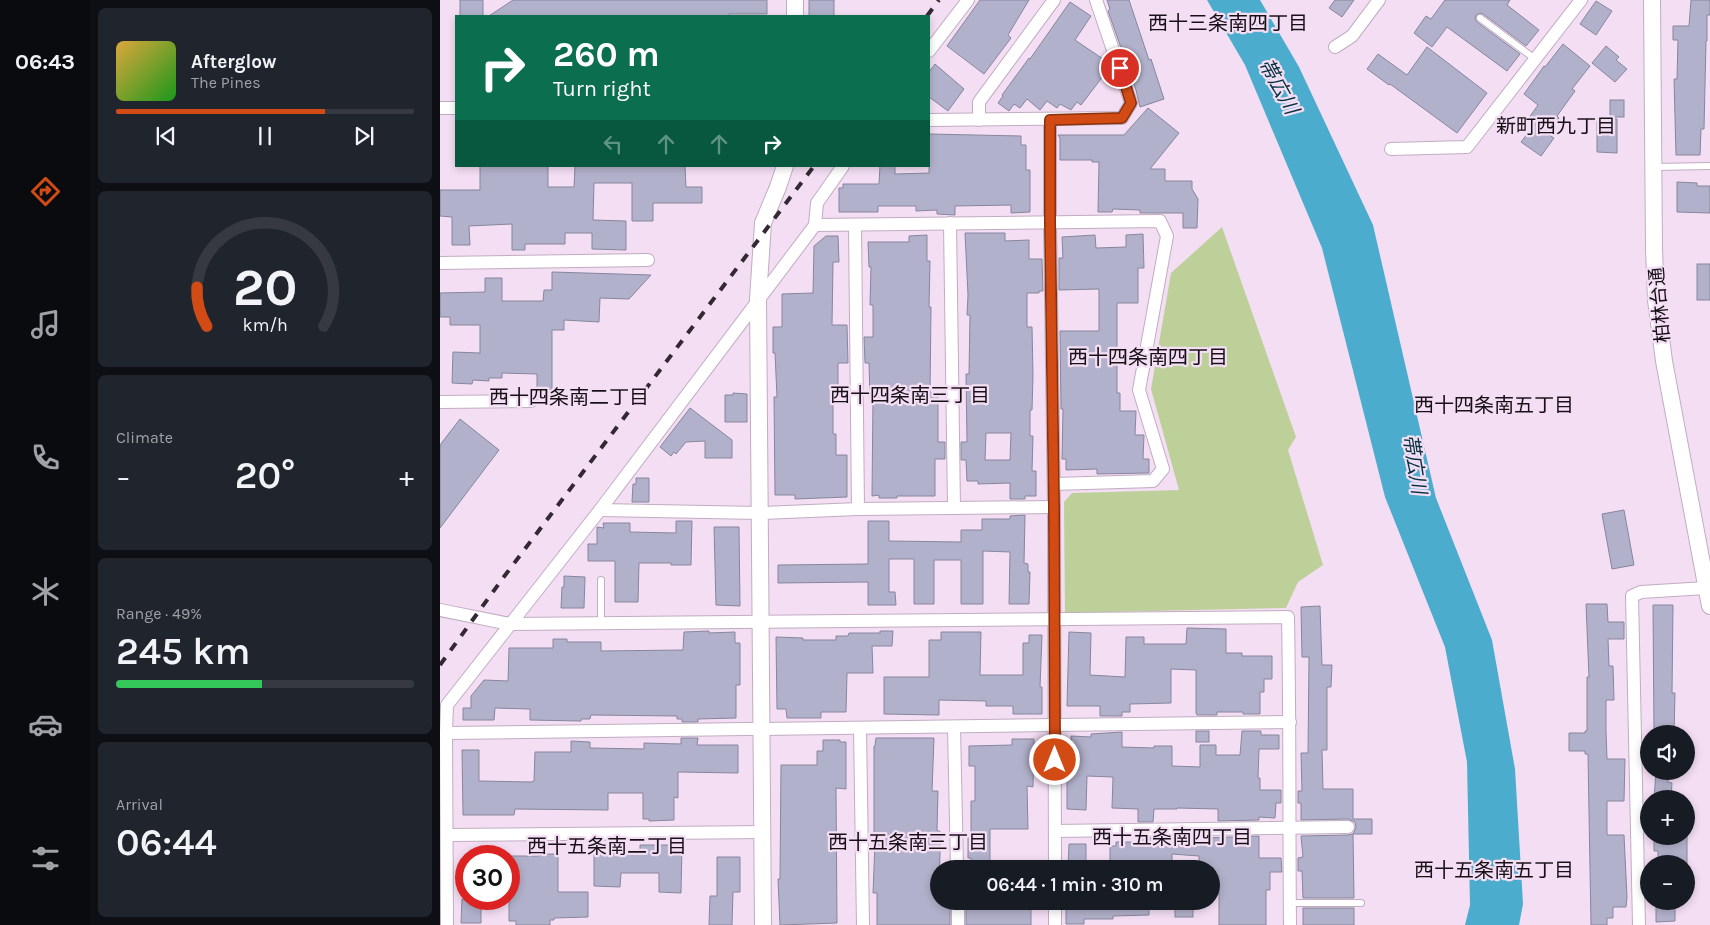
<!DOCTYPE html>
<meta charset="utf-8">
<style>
body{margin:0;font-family:Karla,"Noto Sans JP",sans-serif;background:#20242c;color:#f1f3f6;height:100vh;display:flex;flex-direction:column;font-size:19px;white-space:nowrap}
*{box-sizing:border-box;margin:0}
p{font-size:16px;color:#9ea1a6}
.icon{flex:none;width:28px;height:28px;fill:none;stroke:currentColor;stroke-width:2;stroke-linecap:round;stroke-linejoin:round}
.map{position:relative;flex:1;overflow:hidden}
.side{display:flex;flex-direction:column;gap:8px;padding:8px;background:#0d0f14;width:350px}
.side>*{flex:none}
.top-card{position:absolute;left:15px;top:15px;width:475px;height:152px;border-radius:0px;box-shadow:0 2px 8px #0003;background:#0b6e4f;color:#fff;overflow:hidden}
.buttons{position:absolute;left:1200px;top:725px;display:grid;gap:10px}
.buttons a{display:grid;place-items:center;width:55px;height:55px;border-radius:50%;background:#171b24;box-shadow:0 2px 8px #0003;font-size:25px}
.speed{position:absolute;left:15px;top:845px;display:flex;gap:10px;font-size:25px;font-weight:700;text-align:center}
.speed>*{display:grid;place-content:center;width:65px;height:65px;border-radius:50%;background:#171b24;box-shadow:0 2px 8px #0003;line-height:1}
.speed .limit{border:8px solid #d22;background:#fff;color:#111}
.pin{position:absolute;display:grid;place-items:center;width:42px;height:42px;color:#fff;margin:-21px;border:2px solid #fff;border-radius:50%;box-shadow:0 1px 5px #0007}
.me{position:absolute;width:55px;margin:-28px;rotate:0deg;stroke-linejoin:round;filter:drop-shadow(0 0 4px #0008)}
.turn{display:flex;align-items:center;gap:18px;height:105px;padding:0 15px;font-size:22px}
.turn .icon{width:65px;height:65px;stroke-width:2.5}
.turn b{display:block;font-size:35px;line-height:42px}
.lanes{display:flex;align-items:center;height:48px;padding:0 15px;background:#0003;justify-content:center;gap:25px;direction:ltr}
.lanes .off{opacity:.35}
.big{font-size:38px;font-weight:600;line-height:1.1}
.side .tile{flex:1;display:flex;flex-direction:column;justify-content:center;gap:8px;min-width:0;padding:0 18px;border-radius:8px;background:#20242c}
.side .dial{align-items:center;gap:0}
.dial svg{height:130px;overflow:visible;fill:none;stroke:#363941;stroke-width:7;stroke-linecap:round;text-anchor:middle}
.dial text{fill:#f1f3f6;stroke:none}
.song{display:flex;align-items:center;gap:15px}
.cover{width:60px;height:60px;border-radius:8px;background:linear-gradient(135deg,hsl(40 70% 55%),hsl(120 70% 35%))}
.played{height:5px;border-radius:2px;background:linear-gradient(90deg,#d24b15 70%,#363941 70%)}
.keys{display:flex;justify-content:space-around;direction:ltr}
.heat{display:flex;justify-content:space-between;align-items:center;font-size:28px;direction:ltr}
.charge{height:8px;border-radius:4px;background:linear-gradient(90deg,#34c759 49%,#363941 0)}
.trip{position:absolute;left:490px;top:860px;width:290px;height:50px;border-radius:25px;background:#171b24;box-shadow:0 2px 8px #0003;font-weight:600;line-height:50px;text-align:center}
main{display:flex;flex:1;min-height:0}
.tab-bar{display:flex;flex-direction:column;width:90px;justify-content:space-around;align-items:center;background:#090b0e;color:#9ea1a6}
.tab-bar .icon{width:35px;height:35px}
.tab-bar .on{color:#d24b15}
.tab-bar b{font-size:22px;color:#f1f3f6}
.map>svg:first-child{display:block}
</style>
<main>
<nav class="tab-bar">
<b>06:43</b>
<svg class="icon on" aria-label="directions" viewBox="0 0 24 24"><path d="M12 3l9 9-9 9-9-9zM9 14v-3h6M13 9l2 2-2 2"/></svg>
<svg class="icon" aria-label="music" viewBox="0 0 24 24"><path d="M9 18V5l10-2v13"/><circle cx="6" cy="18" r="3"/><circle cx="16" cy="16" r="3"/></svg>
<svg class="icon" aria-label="phone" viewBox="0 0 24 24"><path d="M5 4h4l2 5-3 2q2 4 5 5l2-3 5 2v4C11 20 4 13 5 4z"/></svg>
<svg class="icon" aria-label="climate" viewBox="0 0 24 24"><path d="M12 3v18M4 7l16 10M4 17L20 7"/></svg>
<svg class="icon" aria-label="car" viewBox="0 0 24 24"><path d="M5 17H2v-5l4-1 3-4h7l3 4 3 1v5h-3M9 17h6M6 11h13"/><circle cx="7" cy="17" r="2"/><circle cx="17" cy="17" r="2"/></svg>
<svg class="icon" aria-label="filters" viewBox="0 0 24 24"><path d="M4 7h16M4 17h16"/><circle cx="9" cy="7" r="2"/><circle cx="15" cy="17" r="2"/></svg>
</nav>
<section class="side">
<div class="tile">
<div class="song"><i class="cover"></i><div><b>Afterglow</b><p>The Pines</p></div></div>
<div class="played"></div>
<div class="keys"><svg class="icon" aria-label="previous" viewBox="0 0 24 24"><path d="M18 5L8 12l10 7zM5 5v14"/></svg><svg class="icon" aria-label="pause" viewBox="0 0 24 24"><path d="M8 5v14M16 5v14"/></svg><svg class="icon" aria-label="next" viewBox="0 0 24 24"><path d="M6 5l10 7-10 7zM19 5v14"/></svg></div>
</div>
<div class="tile dial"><svg viewBox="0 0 100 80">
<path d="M14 69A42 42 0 1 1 86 69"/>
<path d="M14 69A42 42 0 0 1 8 45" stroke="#d24b15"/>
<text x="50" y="56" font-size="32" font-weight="700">20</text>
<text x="50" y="72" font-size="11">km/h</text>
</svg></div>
<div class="tile"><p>Climate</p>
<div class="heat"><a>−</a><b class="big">20°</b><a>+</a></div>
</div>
<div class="tile"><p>Range · 49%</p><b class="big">245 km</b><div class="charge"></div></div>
<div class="tile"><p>Arrival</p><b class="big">06:44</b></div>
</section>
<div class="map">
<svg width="1270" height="925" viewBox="0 0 1270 925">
<rect width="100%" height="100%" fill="#f4def4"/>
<path fill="#bed09a" d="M782 227 856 437 848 450 883 565 858 582 846 608 625 613 624 502 632 493 739 490 711 389 731 273Z"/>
<path fill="#4caccd" d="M767 0H820L859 67 933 225 996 498 1052 640 1075 769 1083 904 1079 925H1025L1030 905 1027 762 1005 647 945 497 882 248 805 65Z"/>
<g fill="#b2b1cb" stroke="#87869e" fill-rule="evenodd">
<rect x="20" y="0" width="23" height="16"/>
<path d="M73 0H327V14H289V16H49Z"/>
<rect x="369" y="0" width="25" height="16"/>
<path d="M540 0H589L568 35 571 38 544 74 507 46Z"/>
<path d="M667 0H689L709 60 711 59 724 99 700 107 696 90 668 11 670 9Z"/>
<path d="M895 0H914L902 17 889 8Z"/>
<path d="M1005 0H1070L1067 5 1099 30 1086 46 1043 14 1040 13 1036 15 1035 18 1037 22 1080 54 1067 71 1007 27 992 47 974 33 986 16 991 19Z"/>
<path d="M1251 0H1270V15H1267V41H1266L1264 129H1261L1260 155H1236L1234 79H1237L1238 40H1233V26H1249Z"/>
<path d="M1156 1 1172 11 1156 35 1140 24Z"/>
<path d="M630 2 651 16 635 40 669 63 670 67 641 105 637 102 631 110 620 104 617 108 607 101 600 110 587 99 580 108 574 104 569 111 558 103 563 96 562 95 589 58 590 59Z"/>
<path d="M1123 44 1150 66 1132 89 1135 91 1117 116 1119 118 1108 134 1114 138 1101 156 1081 142 1095 124 1088 119 1098 105 1084 94 1104 66 1105 67Z"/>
<path d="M1166 46 1179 57 1176 60 1187 69 1175 82 1152 63Z"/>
<path d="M987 47 1047 93 1017 133 950 84 949 85 927 69 938 54 967 75Z"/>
<path d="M495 64 524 89 508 111 489 97V72Z"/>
<rect x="1170" y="100" width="14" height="17"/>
<path d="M708 108 739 133 710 169H725V181H752V189L758 199 757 228H743V213H700V210L673 209 672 212H658L659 162H652V160H620V138L618 135H684Z"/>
<path d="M1157 118 1177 119V153L1157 152Z"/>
<path d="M489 134 581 136V145H586V170H590V212L571 213V205L515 206V215L497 214V210L476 211V206H438V212H399V188H403V184H439L440 166H455V174L489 173Z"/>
<path d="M40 166H108V187H134L135 166H245L246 187H262V203H213V221H192V183H154L153 220 186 221V250L152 249V233H125V244H85V250H72V224L29 226 30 245H12V217L0 216V190H40Z"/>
<path d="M1237 182 1257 183V186H1270V213L1237 212Z"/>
<path d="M525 233H565V241L589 240V259H602L603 291H599V293H587V327H592L593 375 592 410H590V436H593L592 471H596V496H585V499H570V483L538 484V481H527L526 460H521V442H527L526 374H529L530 315H527L528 295ZM546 433H571L570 460H545Z"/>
<path d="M703 234 704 268H698V303H677V393H680V411H696L695 435H704L703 459H709V473L657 474V469L626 470V459H622L623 409H621L620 331H659V289L619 290V258H623L622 237 655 235 656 248 686 247V235Z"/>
<path d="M487 235V261H490L489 307H491L490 393H498V442H505V459H495V496H457V498H439V495L432 496 433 398H430L429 363H425L424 337H433V305H430L431 267H429L428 242H469V236Z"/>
<path d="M386 236H398L399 262H393L392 325H407L408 363H398V398H393V434H396V455H407V497L355 499V495H335L334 397H337L335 353H333V327H342V294L373 293 374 246Z"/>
<rect x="1257" y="264" width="13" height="36"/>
<path d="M112 272 211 275 189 299 160 298 159 322 124 320V330H112V390H97V374L62 373V378H49V381L33 380 32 384 12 383 13 352 40 353V325H10V317H0V293L45 292V278H62V301H103L104 290H112Z"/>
<path d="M293 393 307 394V422H285V395H293Z"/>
<path d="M250 408 292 440V458H265V441L246 442 236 454 234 452 231 456 220 447Z"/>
<path d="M20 419 59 450 0 528V445Z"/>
<path d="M196 478H209V502H192L193 484H196Z"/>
<path d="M1184 510 1194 565 1172 569 1162 514Z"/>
<path d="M585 515 584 563 588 564V572H590L589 604H569L570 552 543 551V604H521V560H494V604H474V559H449V592H455L456 605H428V582L338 583V565L428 564V521H449V541L521 542V530H542V519H570V516Z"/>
<path d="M236 521H252L251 565H231V563H199L198 602H175V561H148V544H157V527L164 528 163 523H190V532L236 533Z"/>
<path d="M274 527H299L300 606 276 605Z"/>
<path d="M124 576 145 577 144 608H121L122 587H124Z"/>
<path d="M1146 604H1167L1168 622H1184V639H1168L1169 666H1173L1174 700H1166V731L1167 759H1185L1184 801H1167V835H1184L1187 897 1186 907H1173V918H1167V925H1151L1148 754H1145V751H1129V733H1145V731H1147V677H1149Z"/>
<path d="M1213 605H1233L1232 693H1235L1234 734H1214Z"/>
<path d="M880 606 882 665H892L891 687H887V750H882L883 789H913V819H932V834H913L914 898H863L862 871H858V858L863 857 861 836 908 835 913 834 916 827 915 822 908 819 861 820V803H858V791H862L861 753H868L869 657H862L861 607Z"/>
<path d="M747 628 786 629V653H802V656H832V679H824V692H820V714H803V712H777V715H757L756 713V670L731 669V703L690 704V712H682V716H660V706H627L629 632 651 633 650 675 685 677 686 637H704V644H746Z"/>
<path d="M269 631V633L295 632V643H300V685H296V718L258 719V722H242V719H237V716L151 715 150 719H141V721L90 720V709L55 708 54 720H23V708H31V696L44 680 68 681 69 648H113V639H127V642H161V651L243 650 244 632Z"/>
<path d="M440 631H453L452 646H432L433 673H407L406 712H381V718H347L346 709H337L336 637 363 638V640H396V636H408L409 633H440Z"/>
<path d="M501 632H541L540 675H583V643H589V635H602L600 687H602V714H573V706H546V701L499 700V715L444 714V677H489V640H501Z"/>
<rect x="756" y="731" width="13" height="11"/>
<path d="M802 731H821V735H839V749H819L818 778H820V790H841V803H836L835 818 819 817V820L778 821V809L737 808V809H714L713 822H698V809L672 808 673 777 647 776 646 810 627 809V741H631V736L651 737V734L682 732V747L714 748V746H732V766L760 767V745H776V755H800Z"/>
<path d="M241 738H258L257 745H298V773L238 772V798L234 797V820L209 821V819H203V793H168V810L75 809 74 815H23L22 750H39V781L91 782 94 781 95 752H131V741L150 742V748L204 749V743L241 744Z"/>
<path d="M436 738H494L492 791H498L497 831H500V855L498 901H510V925H437V893H433L435 843H434V746H435Z"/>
<path d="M572 739H594L593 787 587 786 588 829H550V869H531V858H528V836H531V801H535V766H529V746L572 745Z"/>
<path d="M383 740H400V742H406V789L396 788 397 923 340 925 338 879H340L341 765H377V751H383Z"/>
<path d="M1216 771H1228V782L1232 783 1231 799H1214Z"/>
<path d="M819 836V858H841L842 872H830V890H826V925H779V892H771V868H759V856L732 854V869H670V846H676V842H697V838H712V843L748 842H764V838Z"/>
<path d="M1222 836H1247V864H1218V851H1214V838H1222Z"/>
<path d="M629 844H646V869H628Z"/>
<path d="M200 845H242L241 893 219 892V873H181L180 887 154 886V853L200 854Z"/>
<path d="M99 854H118V892H148V917L114 918V920H110V925H76V921H69V856H99Z"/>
<path d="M277 857H300V892H293L292 925H269L270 896H277Z"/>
<path d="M22 899H41V923H21Z"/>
<path d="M626 901H709V915L673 916V919H644V924H626Z"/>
<rect x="735" y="901" width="18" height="16"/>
<path d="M1216 901H1235V921L1216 922Z"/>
<path d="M526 902 591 903V925H526Z"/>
<rect x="863" y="908" width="51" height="17"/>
</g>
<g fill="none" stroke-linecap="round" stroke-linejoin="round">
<defs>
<g id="service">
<path d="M1040 18 1095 59"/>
<path d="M1214 167 1270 166"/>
<path d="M161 580V623"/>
<path d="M850 903H921"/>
</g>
<g id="minor">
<path d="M895 47 912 36 939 0"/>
<path d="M489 51 528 0"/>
<path d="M0 108H16"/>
<path d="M489 120 682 118 691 103 656 0"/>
<path d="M539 120V102L614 0"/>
<path d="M610 120V223L614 507 615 869"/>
<path d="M951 149 1027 147 1141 0"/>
<path d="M510 223 514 508"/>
<path d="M375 225 377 203 403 166"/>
<path d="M415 225 418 509"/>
<path d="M0 263 208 260"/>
<path d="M0 402 91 401"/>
<path d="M160 510 320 513 418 509 614 507"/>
<path d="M0 610 70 624 848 617C850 720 849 822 850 925"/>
<path d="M514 727 517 869"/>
<path d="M420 728 423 925"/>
<path d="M6 733 850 722"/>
<path d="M615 831 908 827"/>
<path d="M7 835 323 832"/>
<path d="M518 901V925"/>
<path d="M615 901V925"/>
<path d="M7 925 6 733 7 705 160 510 375 225 720 221 727 236 699 390 723 469 713 481 614 484"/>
<path d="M1199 925 1192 596 1201 592 1266 588"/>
</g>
<g id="tertiary">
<path d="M1212 0 1214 249 1216 300 1224 361 1270 606"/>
<path d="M355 16V0"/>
<path d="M323 925 318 299 323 223 338 187 345 166"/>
</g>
</defs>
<use href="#service" stroke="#c1adc1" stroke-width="8"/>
<use href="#minor" stroke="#c1adc1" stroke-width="14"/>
<use href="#tertiary" stroke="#c1adc1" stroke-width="18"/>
<use href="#service" stroke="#fff" stroke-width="6"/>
<use href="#minor" stroke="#fff" stroke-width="12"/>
<use href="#tertiary" stroke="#fff" stroke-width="16"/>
<g stroke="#322932" stroke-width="4" stroke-dasharray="9 9" stroke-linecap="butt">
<path d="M487 16 499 0"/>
<path d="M0 665 63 578 374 166"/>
</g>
</g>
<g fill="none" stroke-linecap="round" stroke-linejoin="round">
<defs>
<path id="route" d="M615 760 614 507 610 223V120L682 118 691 103 680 68"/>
</defs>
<use href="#route" stroke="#88310e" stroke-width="12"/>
<use href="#route" stroke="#d24b15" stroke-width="9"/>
</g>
<g text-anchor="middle" stroke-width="4.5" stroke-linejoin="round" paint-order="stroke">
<g font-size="19" fill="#171017" stroke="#f4def4">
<text transform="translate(1219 305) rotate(-95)" y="7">柏林台通</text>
</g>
<g font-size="20" fill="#171017" stroke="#f4def4">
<text x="788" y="30">西十三条南四丁目</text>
<text x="1116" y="133">新町西九丁目</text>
<text x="708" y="364">西十四条南四丁目</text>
<text x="470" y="402">西十四条南三丁目</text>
<text x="129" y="404">西十四条南二丁目</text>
<text x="1054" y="412">西十四条南五丁目</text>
<text x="732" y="844">西十五条南四丁目</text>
<text x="468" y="849">西十五条南三丁目</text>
<text x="167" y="853">西十五条南二丁目</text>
<text x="1054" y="877">西十五条南五丁目</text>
</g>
<g font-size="20" font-style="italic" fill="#033240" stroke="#f4def4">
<text transform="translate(839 86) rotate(61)" y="7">帯広川</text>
<text transform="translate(975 464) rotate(81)" y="7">帯広川</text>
</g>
</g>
</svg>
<div class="buttons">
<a><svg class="icon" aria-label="sound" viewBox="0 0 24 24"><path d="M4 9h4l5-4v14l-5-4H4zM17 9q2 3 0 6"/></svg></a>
<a>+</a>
<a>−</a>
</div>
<div class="speed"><div class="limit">30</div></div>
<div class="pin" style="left:680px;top:68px;background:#d93025"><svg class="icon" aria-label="arrive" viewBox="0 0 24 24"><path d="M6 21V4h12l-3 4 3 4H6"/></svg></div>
<svg class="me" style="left:615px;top:760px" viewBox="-20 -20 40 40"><circle r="17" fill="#d24b15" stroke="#fff" stroke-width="3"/><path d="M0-11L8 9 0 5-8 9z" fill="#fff"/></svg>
<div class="trip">06:44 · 1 min · 310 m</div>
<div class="top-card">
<div class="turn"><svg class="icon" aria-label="right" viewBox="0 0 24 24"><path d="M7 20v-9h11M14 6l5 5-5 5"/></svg><div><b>260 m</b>Turn right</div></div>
<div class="lanes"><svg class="icon off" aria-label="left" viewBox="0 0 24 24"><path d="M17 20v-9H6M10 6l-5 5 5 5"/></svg><svg class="icon off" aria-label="ahead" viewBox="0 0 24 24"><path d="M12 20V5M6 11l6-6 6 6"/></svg><svg class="icon off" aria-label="ahead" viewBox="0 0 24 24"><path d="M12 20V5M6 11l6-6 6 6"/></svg><svg class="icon" aria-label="right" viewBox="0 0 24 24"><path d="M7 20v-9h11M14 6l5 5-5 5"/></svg></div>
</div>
</div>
</main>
